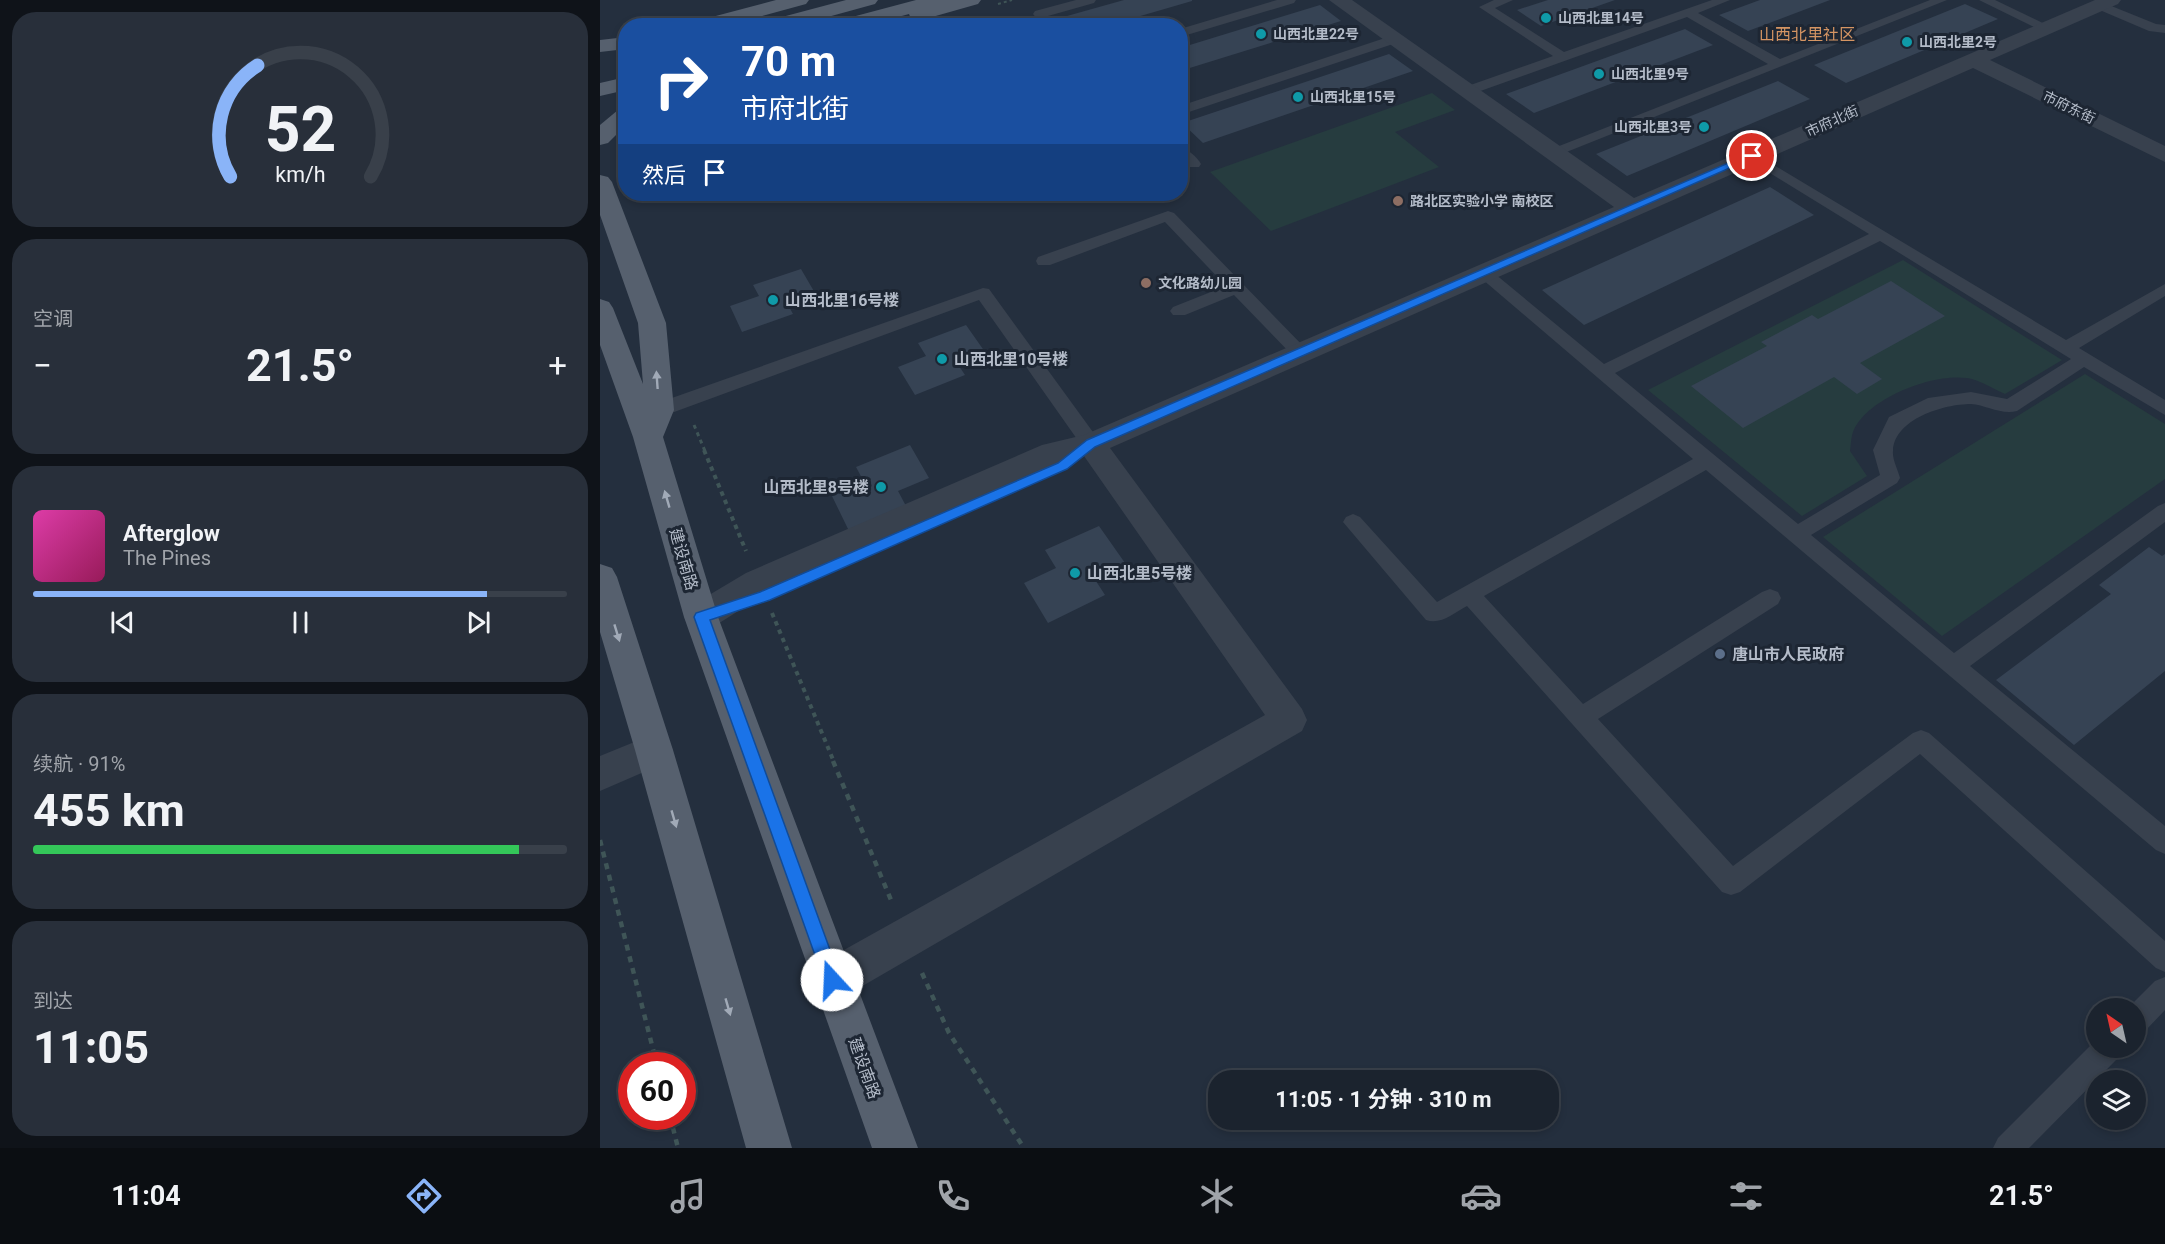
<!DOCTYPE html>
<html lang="zh">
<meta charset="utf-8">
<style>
body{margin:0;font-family:Roboto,"Noto Sans SC",sans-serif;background:#282f3a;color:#f1f3f6;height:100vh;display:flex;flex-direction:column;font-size:22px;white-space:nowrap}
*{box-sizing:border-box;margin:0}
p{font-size:20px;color:#a0a4aa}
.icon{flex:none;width:33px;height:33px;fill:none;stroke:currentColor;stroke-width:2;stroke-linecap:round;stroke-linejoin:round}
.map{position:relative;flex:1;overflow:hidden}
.details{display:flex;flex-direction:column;gap:12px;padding:12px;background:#0f1319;width:600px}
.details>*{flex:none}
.top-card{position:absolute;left:18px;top:18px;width:570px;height:183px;border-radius:24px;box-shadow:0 3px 9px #0003,0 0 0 2px #39404a;background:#1a4fa0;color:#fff;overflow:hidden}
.needle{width:39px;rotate:326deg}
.buttons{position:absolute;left:1486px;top:998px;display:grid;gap:12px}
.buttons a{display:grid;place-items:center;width:60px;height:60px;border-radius:50%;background:#1b232e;box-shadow:0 3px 9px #0003,0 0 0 2px #39404a;font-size:30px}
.speed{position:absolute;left:18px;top:1052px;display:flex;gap:12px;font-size:30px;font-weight:700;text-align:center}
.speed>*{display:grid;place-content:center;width:78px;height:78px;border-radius:50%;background:#1b232e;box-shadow:0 3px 9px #0003,0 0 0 2px #39404a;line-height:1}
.speed .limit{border:9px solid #d22;background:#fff;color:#111}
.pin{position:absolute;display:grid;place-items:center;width:51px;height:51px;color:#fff;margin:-26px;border:3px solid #fff;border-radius:50%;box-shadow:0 2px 6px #0007}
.me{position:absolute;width:66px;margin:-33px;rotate:340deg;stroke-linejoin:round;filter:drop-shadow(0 0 4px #0008)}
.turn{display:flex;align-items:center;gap:21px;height:126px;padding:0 24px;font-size:27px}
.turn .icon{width:78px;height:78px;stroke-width:2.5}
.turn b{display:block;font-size:42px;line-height:51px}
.then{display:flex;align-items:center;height:57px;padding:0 24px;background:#0003;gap:12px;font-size:22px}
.big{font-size:45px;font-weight:700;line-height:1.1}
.details .tile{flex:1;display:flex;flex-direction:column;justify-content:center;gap:9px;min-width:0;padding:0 21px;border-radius:24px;background:#282f3a}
.details .dial{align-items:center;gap:0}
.dial svg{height:156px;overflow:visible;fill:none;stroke:#39404a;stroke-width:7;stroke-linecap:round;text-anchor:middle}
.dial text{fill:#f1f3f6;stroke:none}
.song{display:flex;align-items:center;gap:18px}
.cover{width:72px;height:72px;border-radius:9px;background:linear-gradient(135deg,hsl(320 70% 55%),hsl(330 70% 35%))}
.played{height:6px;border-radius:3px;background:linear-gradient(90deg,#8ab4f8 85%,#39404a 85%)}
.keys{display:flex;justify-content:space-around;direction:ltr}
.heat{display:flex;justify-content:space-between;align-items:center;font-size:33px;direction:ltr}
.charge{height:9px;border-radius:4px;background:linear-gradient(90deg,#34c759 91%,#39404a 0)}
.trip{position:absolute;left:608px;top:1070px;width:351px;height:60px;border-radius:24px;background:#1b232e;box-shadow:0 3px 9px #0003,0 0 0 2px #39404a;font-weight:700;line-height:60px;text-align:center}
.tabs{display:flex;height:96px;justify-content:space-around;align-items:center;background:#0b0e12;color:#a0a4aa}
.tabs .icon{width:42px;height:42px}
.tabs .on{color:#8ab4f8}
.tabs b{font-size:27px;color:#f1f3f6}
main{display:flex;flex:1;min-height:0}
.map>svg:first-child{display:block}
</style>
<main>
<section class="details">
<div class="tile dial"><svg viewBox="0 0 100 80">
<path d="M14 69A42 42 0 1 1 86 69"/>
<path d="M14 69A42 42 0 0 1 28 12" stroke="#8ab4f8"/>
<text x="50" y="56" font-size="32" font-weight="700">52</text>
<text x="50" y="72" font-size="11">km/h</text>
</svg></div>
<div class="tile"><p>空调</p>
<div class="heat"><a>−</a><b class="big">21.5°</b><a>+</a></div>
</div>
<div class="tile">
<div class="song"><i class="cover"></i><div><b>Afterglow</b><p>The Pines</p></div></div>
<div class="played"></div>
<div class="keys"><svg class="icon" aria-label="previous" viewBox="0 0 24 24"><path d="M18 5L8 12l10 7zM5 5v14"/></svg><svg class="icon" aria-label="pause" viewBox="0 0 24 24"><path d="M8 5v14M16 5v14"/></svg><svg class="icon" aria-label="next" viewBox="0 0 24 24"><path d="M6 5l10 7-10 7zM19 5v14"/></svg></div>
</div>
<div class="tile"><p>续航 · 91%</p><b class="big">455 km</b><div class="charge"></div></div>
<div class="tile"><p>到达</p><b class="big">11:05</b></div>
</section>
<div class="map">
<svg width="1565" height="1148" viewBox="0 0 1565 1148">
<rect width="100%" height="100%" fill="#242f3e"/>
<g fill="#263c3f">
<path d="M832 93 855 110 795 132 839 167 671 231 610 172Z"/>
<path d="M1303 260 1462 360 1405 394C1396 390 1386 384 1375 380 1341 369 1267 397 1253 432 1251 437 1251 445 1250 451L1267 476 1202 516 1048 390Z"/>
<path d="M1485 374 1565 424V479L1342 636 1223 537Z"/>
</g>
<g fill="#364354">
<path d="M524 0H592V1L506 26H477L467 16Z"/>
<path d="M948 0H1015L941 26 917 10Z"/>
<path d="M1160 0H1230L1148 31 1119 15Z"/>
<path d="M1365 4 1398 19 1246 83 1214 65Z"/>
<path d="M720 5 741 21 580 71V48Z"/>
<path d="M411 17 419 26H384V25Z"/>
<path d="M1085 29 1113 45 934 113 906 94Z"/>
<path d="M789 54 813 71 603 143 582 123Z"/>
<path d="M1178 81 1210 99 1027 176 996 154Z"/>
<path d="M1170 187 1214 215 984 325 942 290Z"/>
<path d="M201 269 215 293 187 303 193 314 142 332 130 306 159 296 153 285Z"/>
<path d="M1291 281 1345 316 1260 363 1282 379 1257 394 1234 377 1143 428 1091 386 1167 346 1161 342 1212 315 1218 319Z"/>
<path d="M366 325 385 352 357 363 365 375 315 395 298 367 326 356 318 343Z"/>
<path d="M310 445 329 478 298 491 306 506 249 531 232 496 264 482 256 467Z"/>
<path d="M499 526 525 563 494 578 505 595 448 623 424 583 456 568 445 550Z"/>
<path d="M1549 547 1562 556 1565 554V671L1474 745 1396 680 1511 594 1499 585Z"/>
</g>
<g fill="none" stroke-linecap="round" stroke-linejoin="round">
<path stroke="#3f5557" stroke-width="2" stroke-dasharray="3 3" stroke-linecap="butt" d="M398 4 412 0"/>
<path stroke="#3f5557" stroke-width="3" stroke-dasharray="4 4" stroke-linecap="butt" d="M94 425 105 451"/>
<g stroke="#3f5557" stroke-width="4" stroke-dasharray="4.5 4.5" stroke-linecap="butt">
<path d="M104 450 146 551"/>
<path d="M172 613 234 762"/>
</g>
<g stroke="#3f5557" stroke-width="4.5" stroke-dasharray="6 6" stroke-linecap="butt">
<path d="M233 761 291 900"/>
<path d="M0 840 57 1065"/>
<path d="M322 973 349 1033 424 1148"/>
<path d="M70 1116 78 1148"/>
</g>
<g fill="#38414e" fill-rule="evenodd">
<path d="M476 0H496L494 3 448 16 457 26H443L433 14 435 11Z"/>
<path d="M677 0H696L694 3 580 37V29Z"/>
<path d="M894 0H913L895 8 964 52 1112 0H1130L1098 13 1180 59 1330 0H1347L954 157 949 156 947 153 949 150 1168 64 1087 17 872 94H862L860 91 862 88 953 56 879 7Z"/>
<path d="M1379 0H1395L1453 28 1447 32 1442 31Z"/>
<path d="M1499 1 1556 24 1565 25V33L1549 31 1495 8 1493 5Z"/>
<path d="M794 35 799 36 800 39 799 42 580 115V106Z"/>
<path d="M580 147C588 149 597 157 601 164L599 167H589L580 159Z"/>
<path d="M1152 152 1466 340 1565 284V296L1479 348 1565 400V415L1484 367 1417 411C1401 415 1386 405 1371 404 1344 404 1294 419 1293 451 1292 459 1298 470 1300 478L1297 483 1211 535 1354 653 1558 506 1565 503V522L1370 666 1565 826V854L1556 850 1106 470 884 596 983 704 1162 592 1170 589 1178 592 1181 598 1178 604 998 719 1133 866 1313 733 1321 730 1329 733 1565 941V972L1556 968 1320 754 1140 892 1131 895 1122 892 867 606C854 613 841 625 826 620L743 522 746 517 753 514 760 517 837 602 1093 459 875 273 877 269H889L1004 364 1269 234 1147 159 1145 156 1147 153ZM1280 241 1471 359 1407 399 1371 392 1328 398 1289 417 1273 450 1280 475 1198 524 1015 373Z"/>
<path d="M568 211 574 213 706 349 709 353 706 357H694L634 295 585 315H573L570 311 573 307 626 286 565 222 450 265H438L436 261 438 257Z"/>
<path d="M383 288 389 289 498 439 501 444 498 449 491 451 484 449 379 300 66 415 59 416 52 415 50 410 52 405Z"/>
<path d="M1565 977V1010L1546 1030 1536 1034V1008H1528L1555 981Z"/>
<path d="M1497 1039V1047H1523L1519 1057 1429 1148H1393L1398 1138Z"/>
</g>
<g fill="#38414e" fill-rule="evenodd">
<path d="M729 0H752L1034 198 1495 0H1521L1518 4 1390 60 1565 146V162L1373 68 510 448 702 709 707 720 702 731 247 995 232 1001 217 995 211 980 217 965 665 715 484 456 461 462 170 591 113 627 101 631 89 627 84 617 89 607 146 573 442 445 484 435 1014 207Z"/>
<path d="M54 734 67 738 73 750 67 762 0 791V756Z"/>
</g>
<g fill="#56606e" fill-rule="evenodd">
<path d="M176 0H209L206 4 125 26H90L93 22Z"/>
<path d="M246 0H278L275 4 195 26 164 25 167 21Z"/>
<path d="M316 0H381L378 4 318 21 311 19 309 14 265 26 234 25 237 21Z"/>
<path d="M26 37V49L0 52V40Z"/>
<path d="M26 77V90L0 96V83Z"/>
<path d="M26 108V125L8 143 0 145V125L18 110Z"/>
<path d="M0 175 8 177 12 182 66 323 74 410 63 437 118 617 318 1148H272L84 617 33 437 0 345V299L9 302 13 308 43 384 38 323 0 215Z"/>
<path d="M0 564 12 568 17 577 73 750 192 1148H146L35 750 0 632Z"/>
</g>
</g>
<defs><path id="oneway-solid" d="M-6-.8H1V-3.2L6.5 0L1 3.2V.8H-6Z" transform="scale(1.5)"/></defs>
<g fill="#a1aab7">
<use href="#oneway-solid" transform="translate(57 380) rotate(-94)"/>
<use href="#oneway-solid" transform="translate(67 499) rotate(-106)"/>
<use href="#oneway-solid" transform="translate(17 633) rotate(73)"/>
<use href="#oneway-solid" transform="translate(74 819) rotate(74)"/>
<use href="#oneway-solid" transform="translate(128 1007) rotate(74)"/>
</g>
<path fill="#1a73e8" stroke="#114b97" stroke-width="1.5" d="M1149 154 1157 156 495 447 467 469 170 600 110 620 241 980 238 986 232 989 226 986 94 617 96 613 160 592 458 463 487 440Z"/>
<g fill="#0f9aa8" stroke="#1d2633" stroke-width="2">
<circle cx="946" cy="18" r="6"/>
<circle cx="661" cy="34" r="6"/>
<circle cx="1307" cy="42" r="6"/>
<circle cx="999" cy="74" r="6"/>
<circle cx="698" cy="97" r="6"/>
<circle cx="1104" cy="127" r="6"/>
<circle cx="173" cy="300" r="6"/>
<circle cx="342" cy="359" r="6"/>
<circle cx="281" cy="487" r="6"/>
<circle cx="475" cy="573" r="6"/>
</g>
<g fill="#8d6e63" stroke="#1d2633" stroke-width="2">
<circle cx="798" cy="201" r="6"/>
<circle cx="546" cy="283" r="6"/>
</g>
<circle fill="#5c6f8a" stroke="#1d2633" stroke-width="2" cx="1120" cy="654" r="6"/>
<g text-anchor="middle" stroke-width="6" stroke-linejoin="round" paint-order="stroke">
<g font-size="14" font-weight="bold" fill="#b4bcc9" stroke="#1d2633" text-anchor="start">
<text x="958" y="23">山西北里14号</text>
<text x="673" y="39">山西北里22号</text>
<text x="1319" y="47">山西北里2号</text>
<text x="1011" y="79">山西北里9号</text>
<text x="710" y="102">山西北里15号</text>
<text x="1092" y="132" text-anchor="end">山西北里3号</text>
<text x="810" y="206">路北区实验小学 南校区</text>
<text x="558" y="288">文化路幼儿园</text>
</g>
<g font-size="14" fill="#b4bcc9" stroke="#1d2633">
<text transform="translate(1469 107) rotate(26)" y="5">市府东街</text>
<text transform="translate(1232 121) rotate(-24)" y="5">市府北街</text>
</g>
<g font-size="16" fill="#d59563" stroke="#1d2633">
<text x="1207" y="40">山西北里社区</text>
</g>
<g font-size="16" font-weight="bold" fill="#b4bcc9" stroke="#1d2633" text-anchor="start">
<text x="185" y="306">山西北里16号楼</text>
<text x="354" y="365">山西北里10号楼</text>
<text x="269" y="493" text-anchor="end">山西北里8号楼</text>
<text x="487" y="579">山西北里5号楼</text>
<text x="1132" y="660">唐山市人民政府</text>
</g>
<g font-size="16" fill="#b4bcc9" stroke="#1d2633">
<text transform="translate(84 559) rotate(74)" y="6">建设南路</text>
<text transform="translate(265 1068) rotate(70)" y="6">建设南路</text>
</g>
</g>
</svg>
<div class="buttons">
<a><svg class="needle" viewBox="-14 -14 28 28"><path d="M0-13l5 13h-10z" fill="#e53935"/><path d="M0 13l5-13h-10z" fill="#a0a4aa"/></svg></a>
<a><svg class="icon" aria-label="layers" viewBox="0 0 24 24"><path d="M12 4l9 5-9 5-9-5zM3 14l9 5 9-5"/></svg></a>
</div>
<div class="speed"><div class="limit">60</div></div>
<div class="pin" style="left:1152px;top:156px;background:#d93025"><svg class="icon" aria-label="arrive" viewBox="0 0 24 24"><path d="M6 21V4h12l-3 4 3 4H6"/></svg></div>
<svg class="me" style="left:232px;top:980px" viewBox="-20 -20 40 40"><circle r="19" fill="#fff"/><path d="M0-13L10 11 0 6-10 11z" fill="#1a73e8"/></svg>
<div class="trip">11:05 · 1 分钟 · 310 m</div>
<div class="top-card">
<div class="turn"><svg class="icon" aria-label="right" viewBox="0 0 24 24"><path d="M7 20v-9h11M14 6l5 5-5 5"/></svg><div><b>70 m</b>市府北街</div></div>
<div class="then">然后<svg class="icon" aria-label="arrive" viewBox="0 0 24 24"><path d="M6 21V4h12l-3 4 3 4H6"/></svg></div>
</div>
</div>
</main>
<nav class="tabs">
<b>11:04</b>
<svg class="icon on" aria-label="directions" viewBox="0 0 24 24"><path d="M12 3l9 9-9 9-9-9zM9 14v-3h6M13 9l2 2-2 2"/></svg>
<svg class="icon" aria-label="music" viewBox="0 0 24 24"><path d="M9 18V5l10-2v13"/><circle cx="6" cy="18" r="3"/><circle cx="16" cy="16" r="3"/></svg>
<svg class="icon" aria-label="phone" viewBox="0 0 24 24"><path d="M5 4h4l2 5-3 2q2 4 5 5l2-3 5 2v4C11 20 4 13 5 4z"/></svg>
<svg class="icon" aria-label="climate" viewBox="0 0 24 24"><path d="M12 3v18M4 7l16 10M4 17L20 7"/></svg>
<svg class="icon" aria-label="car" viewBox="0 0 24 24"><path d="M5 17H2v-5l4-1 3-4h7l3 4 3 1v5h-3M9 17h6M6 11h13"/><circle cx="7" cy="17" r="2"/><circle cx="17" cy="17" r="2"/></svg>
<svg class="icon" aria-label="filters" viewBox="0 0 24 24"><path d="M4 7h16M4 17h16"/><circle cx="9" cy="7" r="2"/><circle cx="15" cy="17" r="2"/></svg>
<b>21.5°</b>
</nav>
